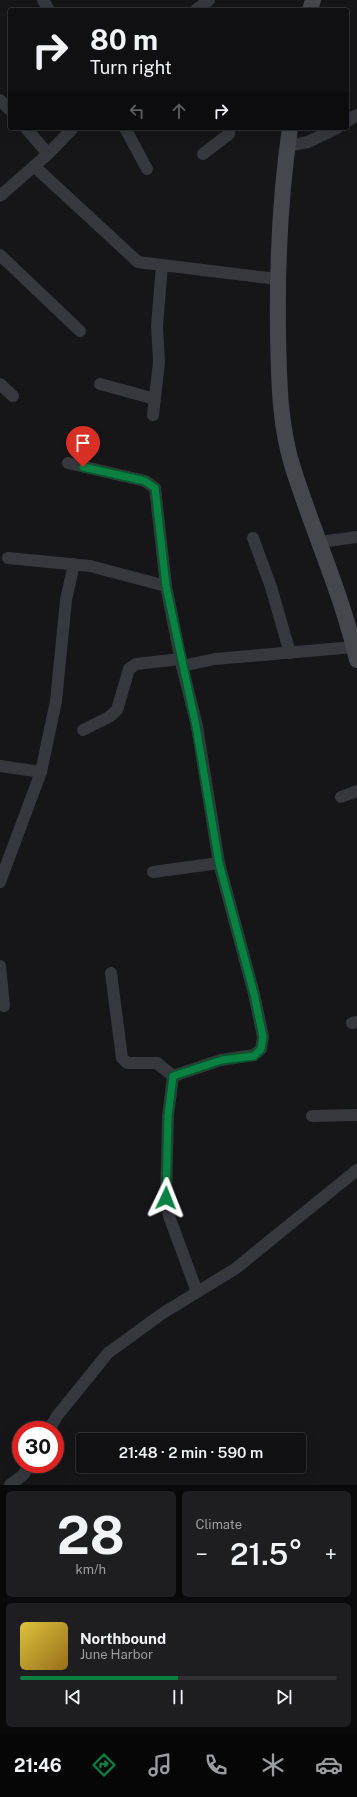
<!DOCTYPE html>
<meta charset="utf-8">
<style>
body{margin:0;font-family:"Public Sans",sans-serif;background:#1e1e20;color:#f1f3f6;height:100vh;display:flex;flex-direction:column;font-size:15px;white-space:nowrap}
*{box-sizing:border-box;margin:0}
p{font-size:13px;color:#9c9d9f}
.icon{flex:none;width:22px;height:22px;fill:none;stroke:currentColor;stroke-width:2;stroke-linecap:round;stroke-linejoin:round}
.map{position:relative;height:1485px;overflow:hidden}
.details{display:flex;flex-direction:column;gap:6px;padding:6px;background:#09090a;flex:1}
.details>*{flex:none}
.hud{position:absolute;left:8px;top:8px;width:341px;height:122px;border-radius:4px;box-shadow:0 4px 16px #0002,0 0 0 1px #303032;background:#101012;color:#f1f3f6;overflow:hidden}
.speed{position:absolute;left:12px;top:1421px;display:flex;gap:8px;font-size:20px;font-weight:700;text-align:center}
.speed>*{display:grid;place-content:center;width:52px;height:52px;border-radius:50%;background:#101012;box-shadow:0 4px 16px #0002,0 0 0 1px #303032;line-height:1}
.speed .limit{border:6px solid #d22;background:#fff;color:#111}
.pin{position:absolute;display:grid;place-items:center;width:34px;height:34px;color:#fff;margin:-41px -17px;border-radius:50% 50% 50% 0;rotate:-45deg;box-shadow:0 0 4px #0007}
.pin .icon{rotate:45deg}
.me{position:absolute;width:44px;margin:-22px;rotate:2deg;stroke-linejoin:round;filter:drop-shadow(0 0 3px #0008)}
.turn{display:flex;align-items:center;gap:14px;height:84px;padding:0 16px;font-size:18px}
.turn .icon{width:52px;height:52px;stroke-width:2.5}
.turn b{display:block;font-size:28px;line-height:34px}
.lanes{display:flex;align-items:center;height:38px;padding:0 16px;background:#0003;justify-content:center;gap:20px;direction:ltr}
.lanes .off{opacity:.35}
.big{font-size:30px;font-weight:600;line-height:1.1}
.details .widget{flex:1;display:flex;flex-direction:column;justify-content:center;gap:6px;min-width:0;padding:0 14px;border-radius:6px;background:#1e1e20}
.details .dial{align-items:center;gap:0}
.dial b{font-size:52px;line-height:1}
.song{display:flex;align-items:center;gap:12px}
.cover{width:48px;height:48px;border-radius:6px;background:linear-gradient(135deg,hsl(50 70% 55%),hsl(40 70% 35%))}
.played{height:4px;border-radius:2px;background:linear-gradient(90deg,#0b8043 50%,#303032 50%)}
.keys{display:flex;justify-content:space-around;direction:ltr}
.heat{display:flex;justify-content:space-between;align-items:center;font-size:22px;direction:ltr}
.details .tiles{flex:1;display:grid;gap:6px;grid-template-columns:1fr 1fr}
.widget:last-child{grid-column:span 2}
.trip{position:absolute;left:76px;top:1433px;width:230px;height:40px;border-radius:4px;background:#101012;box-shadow:0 4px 16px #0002,0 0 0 1px #303032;font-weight:600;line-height:40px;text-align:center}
.dock{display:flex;height:64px;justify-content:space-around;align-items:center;background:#060607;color:#9c9d9f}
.dock .icon{width:28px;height:28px}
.dock .on{color:#0b8043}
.dock b{font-size:18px;color:#f1f3f6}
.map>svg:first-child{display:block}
</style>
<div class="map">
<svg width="357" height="1485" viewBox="0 0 357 1485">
<rect width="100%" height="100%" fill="#161618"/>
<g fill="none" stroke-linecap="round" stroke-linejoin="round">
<g stroke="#37383d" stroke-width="12">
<path d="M43 0 49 10"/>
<path d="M196 10 209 0"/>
<path d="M0 100 10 110"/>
<path d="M347 121 357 115"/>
<path d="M26 128 48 154"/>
<path d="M125 128 147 169"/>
<path d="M287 146 308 142 337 128"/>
<path d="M203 154 229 134V128"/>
<path d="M34 166 138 262 277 279"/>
<path d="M0 196 48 154 73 128"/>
<path d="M0 255 80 331"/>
<path d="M0 384 13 396"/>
<path d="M100 384 155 399"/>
<path d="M153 415 159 362 157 326 162 266"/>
<path d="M68 463 145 481 155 488 166 586 182 666"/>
<path d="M253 538 271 587 290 653"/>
<path d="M320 542 357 537"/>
<path d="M8 558 90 566 166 586"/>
<path d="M83 730 109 717 117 710 129 669 136 664 181 659"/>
<path d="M0 766 41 772"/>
<path d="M341 797 357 791"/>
<path d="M153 872 219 863"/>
<path d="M0 882 41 772 56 701 66 600 74 564"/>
<path d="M0 966 4 1006"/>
<path d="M111 973 122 1058 127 1063H157L173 1076 221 1060 254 1055 261 1049 263 1037 254 994 219 863 197 726 182 666 215 659 354 647"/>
<path d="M352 1023 357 1022"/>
<path d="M173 1076 168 1116 166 1198 169 1216 197 1292"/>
<path d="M312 1116 357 1115"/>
<path d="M49 1430 57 1416 108 1353 163 1313 235 1269 357 1170"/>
<path d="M10 1485 23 1475 30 1464"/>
</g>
<g stroke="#45474d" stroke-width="16">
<path d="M310 10 313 0"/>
<path d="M290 128C280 196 277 264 278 333 279 378 279 424 293 468 313 532 342 594 357 660"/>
</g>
</g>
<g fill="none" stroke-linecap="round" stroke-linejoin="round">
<defs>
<path id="route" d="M83 467 145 481 155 488 166 586 196 726 219 863 254 994 263 1037 261 1049 254 1056 222 1060 173 1076 168 1116 166 1198"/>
</defs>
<use href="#route" stroke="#07532c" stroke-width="10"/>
<use href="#route" stroke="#0b8043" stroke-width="7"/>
</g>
</svg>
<div class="speed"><div class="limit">30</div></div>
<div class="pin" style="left:83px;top:467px;background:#d93025"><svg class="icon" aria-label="arrive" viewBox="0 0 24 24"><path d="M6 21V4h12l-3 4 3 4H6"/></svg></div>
<svg class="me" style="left:166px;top:1198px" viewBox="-20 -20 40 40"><path d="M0-17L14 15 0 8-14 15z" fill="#0b8043" stroke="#fff" stroke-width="4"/></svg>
<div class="trip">21:48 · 2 min · 590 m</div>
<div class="hud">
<div class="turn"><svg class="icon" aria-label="right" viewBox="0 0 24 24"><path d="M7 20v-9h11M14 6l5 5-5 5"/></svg><div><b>80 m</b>Turn right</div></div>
<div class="lanes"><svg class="icon off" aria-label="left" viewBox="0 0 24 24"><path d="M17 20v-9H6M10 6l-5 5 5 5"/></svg><svg class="icon off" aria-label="ahead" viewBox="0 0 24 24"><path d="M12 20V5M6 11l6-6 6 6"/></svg><svg class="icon" aria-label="right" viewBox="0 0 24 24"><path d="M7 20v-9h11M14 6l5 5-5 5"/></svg></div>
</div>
</div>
<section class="details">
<div class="tiles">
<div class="widget dial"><b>28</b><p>km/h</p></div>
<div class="widget"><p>Climate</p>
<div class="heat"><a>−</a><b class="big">21.5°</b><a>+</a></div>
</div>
<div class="widget">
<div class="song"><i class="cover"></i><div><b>Northbound</b><p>June Harbor</p></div></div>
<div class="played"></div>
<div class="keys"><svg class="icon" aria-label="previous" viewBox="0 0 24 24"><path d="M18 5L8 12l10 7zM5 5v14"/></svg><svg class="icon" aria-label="pause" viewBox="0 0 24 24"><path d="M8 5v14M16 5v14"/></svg><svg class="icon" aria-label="next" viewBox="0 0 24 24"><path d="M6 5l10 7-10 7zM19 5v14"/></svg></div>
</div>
</div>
</section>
<nav class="dock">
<b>21:46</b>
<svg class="icon on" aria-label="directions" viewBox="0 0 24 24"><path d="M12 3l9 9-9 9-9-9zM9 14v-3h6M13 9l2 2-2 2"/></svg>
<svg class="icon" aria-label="music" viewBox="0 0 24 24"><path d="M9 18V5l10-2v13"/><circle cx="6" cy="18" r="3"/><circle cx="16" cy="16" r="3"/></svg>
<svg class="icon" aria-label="phone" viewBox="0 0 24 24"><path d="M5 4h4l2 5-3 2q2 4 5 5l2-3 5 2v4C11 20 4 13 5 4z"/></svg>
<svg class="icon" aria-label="climate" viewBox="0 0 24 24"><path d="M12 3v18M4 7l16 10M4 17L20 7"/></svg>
<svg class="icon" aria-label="car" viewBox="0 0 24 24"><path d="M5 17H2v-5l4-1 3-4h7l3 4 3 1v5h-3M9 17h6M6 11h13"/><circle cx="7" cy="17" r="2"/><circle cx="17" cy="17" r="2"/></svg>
</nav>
